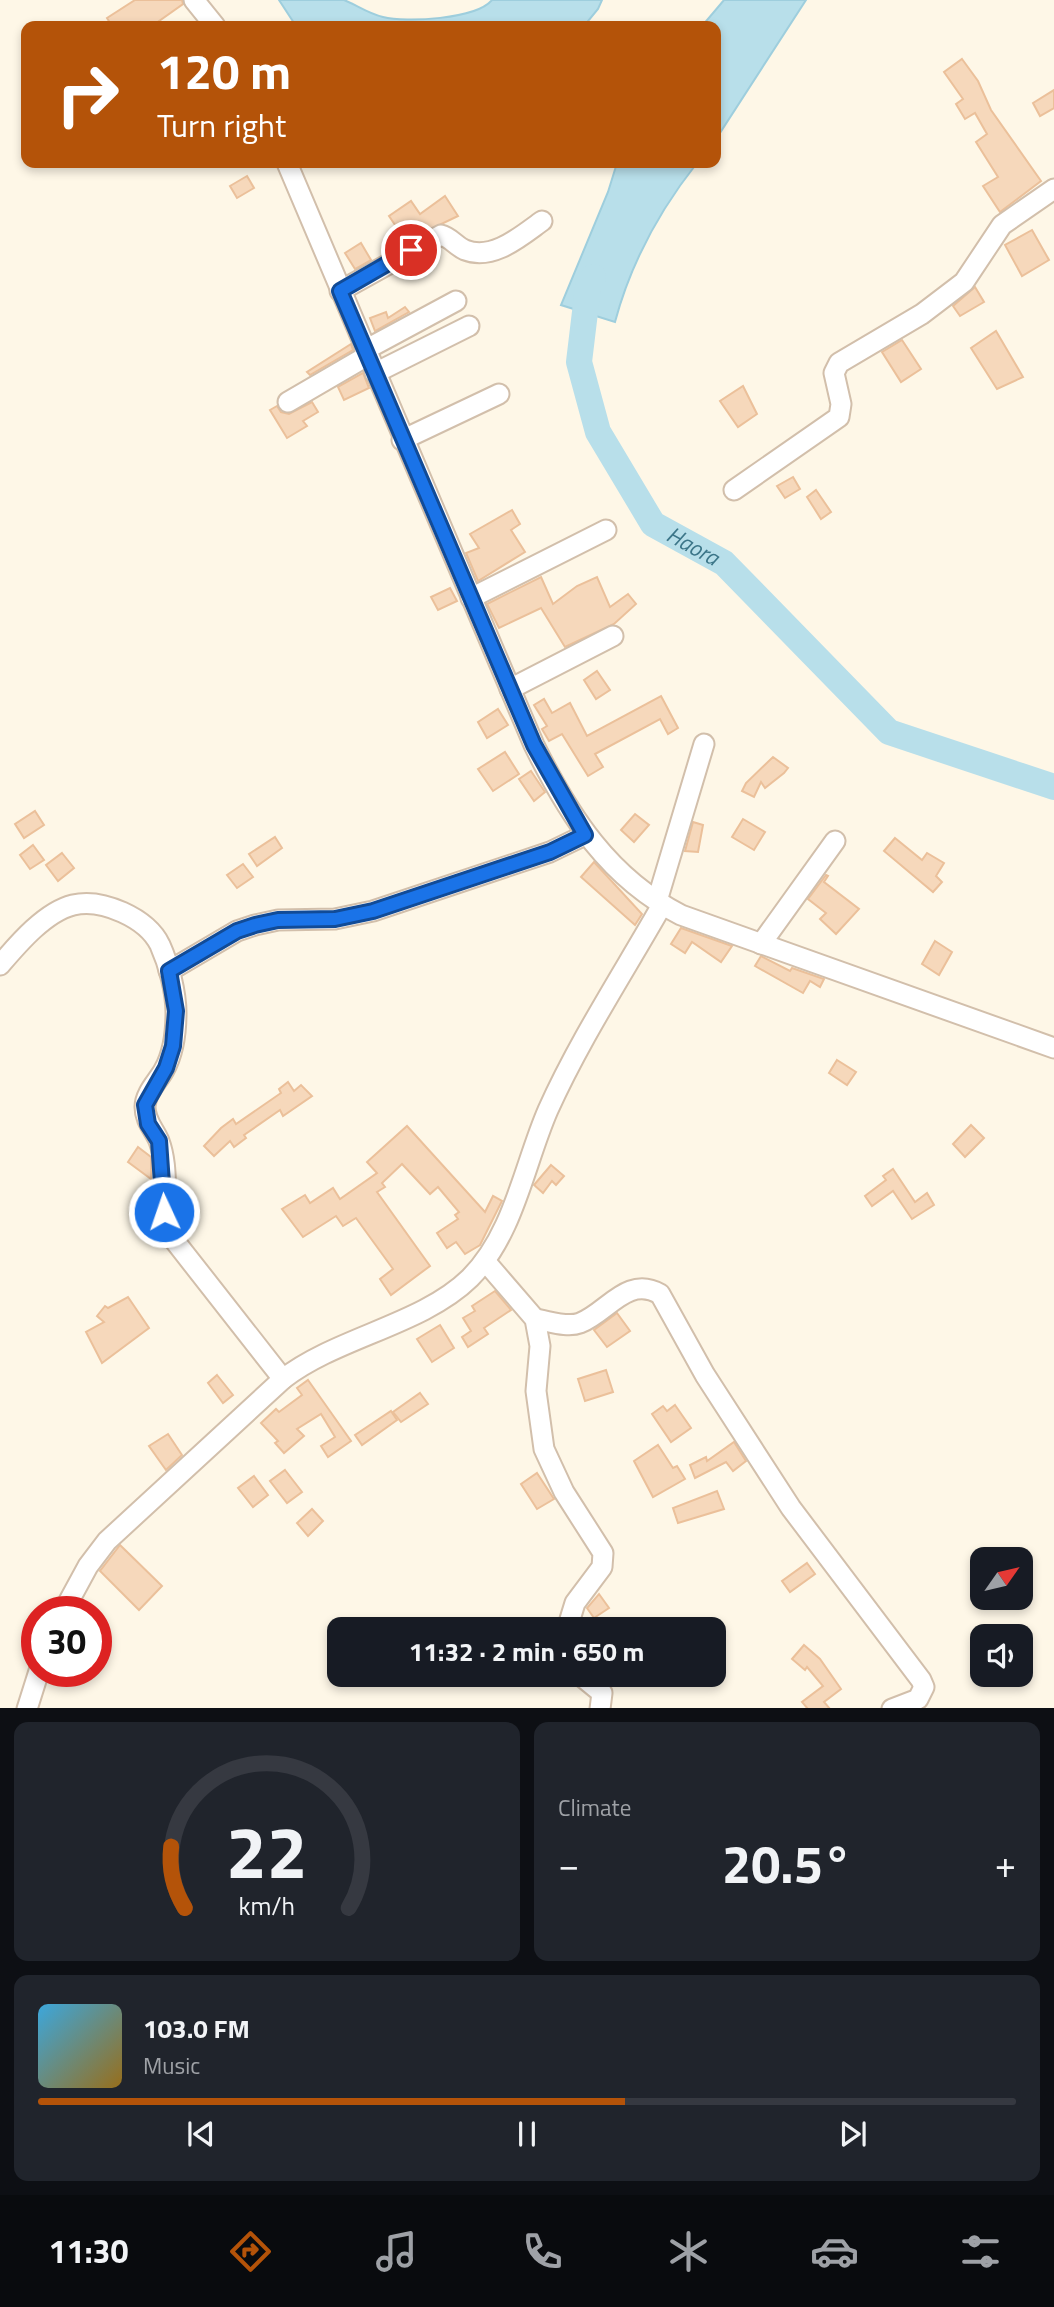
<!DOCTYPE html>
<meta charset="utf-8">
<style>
body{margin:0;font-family:"Titillium Web",sans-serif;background:#20242c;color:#f1f3f6;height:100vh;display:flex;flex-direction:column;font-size:26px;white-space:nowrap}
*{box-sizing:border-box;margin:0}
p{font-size:23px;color:#9ea1a6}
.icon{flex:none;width:38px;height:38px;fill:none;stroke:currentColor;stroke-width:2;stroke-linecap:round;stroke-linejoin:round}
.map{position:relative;height:1708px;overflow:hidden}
.panel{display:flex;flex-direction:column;gap:14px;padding:14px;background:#0d0f14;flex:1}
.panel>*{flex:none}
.top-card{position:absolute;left:21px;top:21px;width:700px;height:147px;border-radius:14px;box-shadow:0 4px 10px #0003;background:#b45309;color:#fff;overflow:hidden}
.needle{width:46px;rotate:56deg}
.fabs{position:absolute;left:970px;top:1547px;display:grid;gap:14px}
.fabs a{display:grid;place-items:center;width:63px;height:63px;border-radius:14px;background:#171b24;box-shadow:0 4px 10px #0003;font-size:35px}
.speed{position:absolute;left:21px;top:1596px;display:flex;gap:14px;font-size:35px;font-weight:700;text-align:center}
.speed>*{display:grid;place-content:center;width:91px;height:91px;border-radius:50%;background:#171b24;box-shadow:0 4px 10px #0003;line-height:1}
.speed .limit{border:10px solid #d22;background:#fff;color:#111}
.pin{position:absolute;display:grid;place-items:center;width:60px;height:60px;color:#fff;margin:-30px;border:4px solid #fff;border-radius:50%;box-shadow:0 2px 7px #0007}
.me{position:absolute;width:77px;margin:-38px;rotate:357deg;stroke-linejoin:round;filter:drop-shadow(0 0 5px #0008)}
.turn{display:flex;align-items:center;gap:24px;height:147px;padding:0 21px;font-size:32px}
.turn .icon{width:91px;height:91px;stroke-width:2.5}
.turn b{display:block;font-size:49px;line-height:60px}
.big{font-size:52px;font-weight:700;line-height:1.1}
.panel .widget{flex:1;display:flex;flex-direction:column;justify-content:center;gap:10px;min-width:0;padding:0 24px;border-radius:14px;background:#20242c}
.panel .dial{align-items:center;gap:0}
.dial svg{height:182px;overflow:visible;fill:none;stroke:#363941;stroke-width:7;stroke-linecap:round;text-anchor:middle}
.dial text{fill:#f1f3f6;stroke:none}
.song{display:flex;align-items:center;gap:21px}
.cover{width:84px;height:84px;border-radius:10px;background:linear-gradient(135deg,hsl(200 70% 55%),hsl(40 70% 35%))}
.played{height:7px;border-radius:4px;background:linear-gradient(90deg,#b45309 60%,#363941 60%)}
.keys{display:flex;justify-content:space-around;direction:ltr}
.heat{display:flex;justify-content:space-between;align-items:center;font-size:38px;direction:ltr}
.panel .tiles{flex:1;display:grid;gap:14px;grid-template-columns:1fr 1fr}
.widget:last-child{grid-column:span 2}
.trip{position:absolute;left:327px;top:1617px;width:399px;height:70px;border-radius:14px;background:#171b24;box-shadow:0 4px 10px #0003;font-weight:700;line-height:70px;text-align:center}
.tab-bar{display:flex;height:112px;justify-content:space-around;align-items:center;background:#090b0e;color:#9ea1a6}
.tab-bar .icon{width:49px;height:49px}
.tab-bar .current{color:#b45309}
.tab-bar b{font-size:32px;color:#f1f3f6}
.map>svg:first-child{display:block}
</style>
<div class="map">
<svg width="1054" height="1709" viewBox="0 0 1054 1709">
<rect width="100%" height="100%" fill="#fef7e7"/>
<g fill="#b8dfea" stroke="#9ecedd" stroke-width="2">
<path d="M279 0C295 0 330 0 344 0 357 5 367 13 383 17 406 23 476 19 492 0H602L598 9 584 26H296Z"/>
<path d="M724 0H806L716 139V26H702Z"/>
<path d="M617 163H697C659 211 631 262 615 322L561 305 608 192Z"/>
</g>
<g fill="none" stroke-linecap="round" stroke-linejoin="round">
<path stroke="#b8dfea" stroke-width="26" id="s1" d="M593 277 588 287 579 362 598 432 653 524 724 563 889 732 1054 787"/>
</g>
<g fill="#f6d8bb" stroke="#ebc09a" stroke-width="2">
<path d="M135 0H182L183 4 152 26H143L140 22 133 26H112L107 18Z"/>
<path d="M962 59 978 81 991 110 1041 181 1000 212 983 186 998 177 976 142 987 134 975 113 965 119 956 104 963 99 944 72Z"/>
<path d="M1054 90V108L1040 116 1033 103Z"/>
<path d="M247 176 254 188 237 198 230 186Z"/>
<path d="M445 196 458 216 406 241 389 216 411 201 420 214Z"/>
<path d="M1032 230 1049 260 1022 276 1005 245Z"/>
<path d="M361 243 371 260 355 269 345 253Z"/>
<path d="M975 287 984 302 960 316 953 306Z"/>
<path d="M405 307 409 312 375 331 370 318 386 312 388 318Z"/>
<path d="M996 331 1023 377 997 389 971 348Z"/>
<path d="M902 340 921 369 901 382 882 352Z"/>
<path d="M351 344 353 350 310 375 307 372Z"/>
<path d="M363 373 369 388 344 400 338 387Z"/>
<path d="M743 386 757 414 738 427 720 401Z"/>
<path d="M312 402 318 412 303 421 307 426 287 438 270 410 277 406 281 412 289 414Z"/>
<path d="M793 477 800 489 785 498 777 486Z"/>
<path d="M816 490 831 512 821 519 807 497Z"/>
<path d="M512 510 520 524 511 530 525 552 478 581 466 553 479 548 470 534Z"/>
<path d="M541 577 553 604 577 586 597 577 610 607 628 594 636 604 614 624 565 647 541 608 499 628 487 604Z"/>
<path d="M450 588 457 601 438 610 431 597Z"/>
<path d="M597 671 610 690 596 699 584 680Z"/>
<path d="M661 696 678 728 668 734 660 719 595 754 603 767 588 776 562 734 549 741 542 729 547 726 534 705 544 699 552 713 570 703 587 736Z"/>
<path d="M498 709 508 725 487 738 478 722Z"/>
<path d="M505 752 519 774 493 791 478 769Z"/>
<path d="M773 757 788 768 784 773 765 788 761 782 754 797 742 791 746 783Z"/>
<path d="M531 771 545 792 534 801 519 779Z"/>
<path d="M35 811 44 825 24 838 15 824Z"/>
<path d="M635 814 649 825 634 842 621 830Z"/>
<path d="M743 819 765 832 754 850 732 837Z"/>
<path d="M693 822 703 825 698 852 685 851Z"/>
<path d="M275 837 282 848 257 866 249 854Z"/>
<path d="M895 838 922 860 927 853 944 863 936 876 942 882 933 892 884 851Z"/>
<path d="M33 845 44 860 30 869 20 855Z"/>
<path d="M62 853 74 868 58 881 46 865Z"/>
<path d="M594 862 642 914 635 925 581 877Z"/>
<path d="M243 864 253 877 237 888 227 875Z"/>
<path d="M826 875 828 876 824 882 859 909 836 934 820 919 826 913 808 899Z"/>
<path d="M681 928 732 946 721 962 692 942 685 953 671 944Z"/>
<path d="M935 941 952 952 939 975 922 964Z"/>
<path d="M761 956 790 971 792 968 824 979 820 987 810 981 803 993 755 966Z"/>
<path d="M837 1060 856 1072 847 1085 829 1073Z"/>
<path d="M288 1082 294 1091 301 1085 312 1096 283 1116 280 1110 244 1135 246 1138 234 1147 230 1141 214 1156 204 1146 221 1128 233 1119 236 1124 281 1093 279 1089Z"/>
<path d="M971 1125 984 1138 965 1157 953 1144Z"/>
<path d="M407 1126 485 1212 493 1196 502 1201 480 1245 465 1254 456 1242 447 1248 437 1233 458 1219 455 1215 459 1212 438 1187 430 1194 402 1164 382 1183 385 1187 377 1192 430 1266 391 1295 380 1279 393 1269 356 1218 343 1226 336 1216 303 1237 282 1209 305 1195 310 1203 333 1188 340 1199 377 1173 367 1162Z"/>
<path d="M138 1147 151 1157V1179L128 1162Z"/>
<path d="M551 1165 564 1176 556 1185 552 1181 543 1193 534 1185Z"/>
<path d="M893 1169 915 1202 927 1193 934 1205 912 1219 893 1191 872 1206 865 1196 886 1180 883 1176Z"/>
<path d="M495 1291 511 1310 484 1328 488 1334 468 1347 462 1337 471 1331 463 1318 475 1311 472 1306Z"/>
<path d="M128 1297 149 1328 102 1363 86 1332 104 1322 97 1316 105 1306 108 1308Z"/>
<path d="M617 1313 630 1331 607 1347 594 1330Z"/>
<path d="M440 1325 454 1348 432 1362 417 1339Z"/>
<path d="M606 1370 613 1392 585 1401 578 1379Z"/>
<path d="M217 1375 233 1395 223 1403 208 1383Z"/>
<path d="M308 1380 351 1441 328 1457 321 1446 335 1437 321 1414 297 1429 304 1436 284 1453 275 1443 278 1441 261 1423 276 1409 279 1412 302 1395 297 1388Z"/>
<path d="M420 1393 428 1404 401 1422 393 1412Z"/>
<path d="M675 1405 691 1428 671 1442 652 1414 663 1406 667 1411Z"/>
<path d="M391 1411 397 1420 362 1445 355 1435Z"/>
<path d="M168 1434 182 1455 166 1470 149 1446Z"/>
<path d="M734 1442 746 1461 733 1471 726 1462 695 1478 690 1465 706 1457 707 1461Z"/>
<path d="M658 1445 673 1468 677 1466 685 1479 653 1497 634 1461Z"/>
<path d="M285 1470 302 1492 287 1503 270 1481Z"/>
<path d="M537 1473 554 1499 537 1509 521 1484Z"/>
<path d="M254 1476 268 1495 253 1507 238 1488Z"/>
<path d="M717 1491 724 1509 678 1523 673 1508Z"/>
<path d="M312 1509 323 1521 308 1536 297 1523Z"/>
<path d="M120 1545 162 1586 139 1610 100 1571Z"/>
<path d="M807 1563 815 1574 790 1592 782 1581Z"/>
<path d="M599 1594 609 1608 594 1618 587 1608Z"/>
<path d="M804 1645 820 1659 841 1689 824 1702 830 1709H808L802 1702 823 1686 807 1667 805 1670 792 1659Z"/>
</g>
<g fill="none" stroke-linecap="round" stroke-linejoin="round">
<defs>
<g id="minor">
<path d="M194 0 215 26"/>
<path d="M287 163 534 745C569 816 609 878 681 915L1054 1048"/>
<path d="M340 291 441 235C450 237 456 246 465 250 493 261 521 236 542 221"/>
<path d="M365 350 456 301"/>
<path d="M375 373 469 326"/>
<path d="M288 402 367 356"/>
<path d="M402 440 499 394"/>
<path d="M734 490 839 417 841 404 834 373 839 363 922 314 964 282 1002 225 1054 189"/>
<path d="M471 598 606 530"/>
<path d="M510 689 613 636"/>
<path d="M657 901 704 744"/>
<path d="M761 944 835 841"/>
<path d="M0 965C18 944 45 912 73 905 102 898 147 918 160 945 169 965 176 992 176 1013 176 1031 173 1054 164 1070 158 1081 145 1093 145 1107 145 1121 154 1129 159 1141 171 1173 160 1208 174 1240L283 1379"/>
<path d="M169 971 237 931 255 925 278 920 335 919 373 911 550 852 585 835"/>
<path d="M485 1261 535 1319 540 1346 536 1391 544 1449 564 1492 603 1553 602 1567 575 1603 567 1629"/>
<path d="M535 1319C549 1321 567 1328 580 1323 607 1313 627 1275 660 1294L705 1375 791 1508 921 1680 924 1687 918 1699 892 1709"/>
<path d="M63 1612 88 1566 107 1541 283 1379C337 1337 422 1325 470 1278 514 1234 524 1165 548 1110 580 1039 624 972 662 905"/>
<path d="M580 1675 602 1693 600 1709"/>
<path d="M27 1709 39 1671"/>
</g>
</defs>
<use href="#minor" stroke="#d2bfab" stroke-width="23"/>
<use href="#minor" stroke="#fff" stroke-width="19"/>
</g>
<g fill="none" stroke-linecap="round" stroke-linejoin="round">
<defs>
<path id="route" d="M164 1212 159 1141 148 1124 145 1105 166 1068 173 1046 176 1011 169 971 237 931 255 925 278 920 335 919 373 911 550 852 585 835 534 745 340 291 411 250"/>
</defs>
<use href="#route" stroke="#114b97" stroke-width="18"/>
<use href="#route" stroke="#1a73e8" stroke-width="12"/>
</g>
<g text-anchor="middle" stroke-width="5" stroke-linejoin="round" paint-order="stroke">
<g font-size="23" font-style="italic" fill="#3c7689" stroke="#fffaef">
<text dy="8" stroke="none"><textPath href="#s1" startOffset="312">Haora</textPath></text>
</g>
</g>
</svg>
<div class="fabs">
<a><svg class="needle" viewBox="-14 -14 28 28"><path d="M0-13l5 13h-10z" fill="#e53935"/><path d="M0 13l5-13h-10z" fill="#9ea1a6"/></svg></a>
<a><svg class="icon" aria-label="sound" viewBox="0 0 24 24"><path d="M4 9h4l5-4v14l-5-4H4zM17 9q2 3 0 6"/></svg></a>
</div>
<div class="speed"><div class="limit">30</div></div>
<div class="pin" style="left:411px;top:250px;background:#d93025"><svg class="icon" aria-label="arrive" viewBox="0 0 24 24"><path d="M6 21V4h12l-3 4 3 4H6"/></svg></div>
<svg class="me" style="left:164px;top:1212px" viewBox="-20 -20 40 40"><circle r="17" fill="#1a73e8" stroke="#fff" stroke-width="3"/><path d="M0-11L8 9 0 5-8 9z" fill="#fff"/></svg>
<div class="trip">11:32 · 2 min · 650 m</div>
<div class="top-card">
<div class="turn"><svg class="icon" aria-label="right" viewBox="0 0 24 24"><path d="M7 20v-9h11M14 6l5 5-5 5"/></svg><div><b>120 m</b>Turn right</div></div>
</div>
</div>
<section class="panel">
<div class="tiles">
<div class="widget dial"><svg viewBox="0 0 100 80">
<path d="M14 69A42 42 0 1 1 86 69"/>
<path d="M14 69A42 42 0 0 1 8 42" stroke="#b45309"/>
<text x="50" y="56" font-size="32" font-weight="700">22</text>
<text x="50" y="72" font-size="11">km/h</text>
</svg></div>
<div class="widget"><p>Climate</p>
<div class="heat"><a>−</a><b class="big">20.5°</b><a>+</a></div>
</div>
<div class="widget">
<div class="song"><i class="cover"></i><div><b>103.0 FM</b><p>Music</p></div></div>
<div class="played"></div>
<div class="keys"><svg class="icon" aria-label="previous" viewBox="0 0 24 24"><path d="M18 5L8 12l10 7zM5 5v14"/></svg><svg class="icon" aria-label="pause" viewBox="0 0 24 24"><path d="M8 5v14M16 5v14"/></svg><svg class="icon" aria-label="next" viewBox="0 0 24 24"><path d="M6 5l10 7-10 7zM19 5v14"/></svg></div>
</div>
</div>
</section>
<nav class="tab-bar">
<b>11:30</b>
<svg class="icon current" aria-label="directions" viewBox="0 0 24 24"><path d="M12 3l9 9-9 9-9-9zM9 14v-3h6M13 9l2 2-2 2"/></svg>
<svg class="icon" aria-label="music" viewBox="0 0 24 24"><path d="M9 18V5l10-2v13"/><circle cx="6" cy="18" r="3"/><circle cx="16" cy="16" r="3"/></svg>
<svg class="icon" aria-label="phone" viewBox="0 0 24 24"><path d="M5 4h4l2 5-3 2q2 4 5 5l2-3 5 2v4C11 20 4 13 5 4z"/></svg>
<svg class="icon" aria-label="climate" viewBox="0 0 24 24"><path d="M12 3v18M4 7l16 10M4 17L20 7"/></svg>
<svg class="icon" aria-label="car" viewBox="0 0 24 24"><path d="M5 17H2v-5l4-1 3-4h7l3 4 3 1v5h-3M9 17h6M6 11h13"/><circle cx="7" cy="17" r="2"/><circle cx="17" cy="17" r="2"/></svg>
<svg class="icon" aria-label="filters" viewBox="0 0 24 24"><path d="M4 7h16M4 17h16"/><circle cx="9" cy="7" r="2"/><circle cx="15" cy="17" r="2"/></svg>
</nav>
